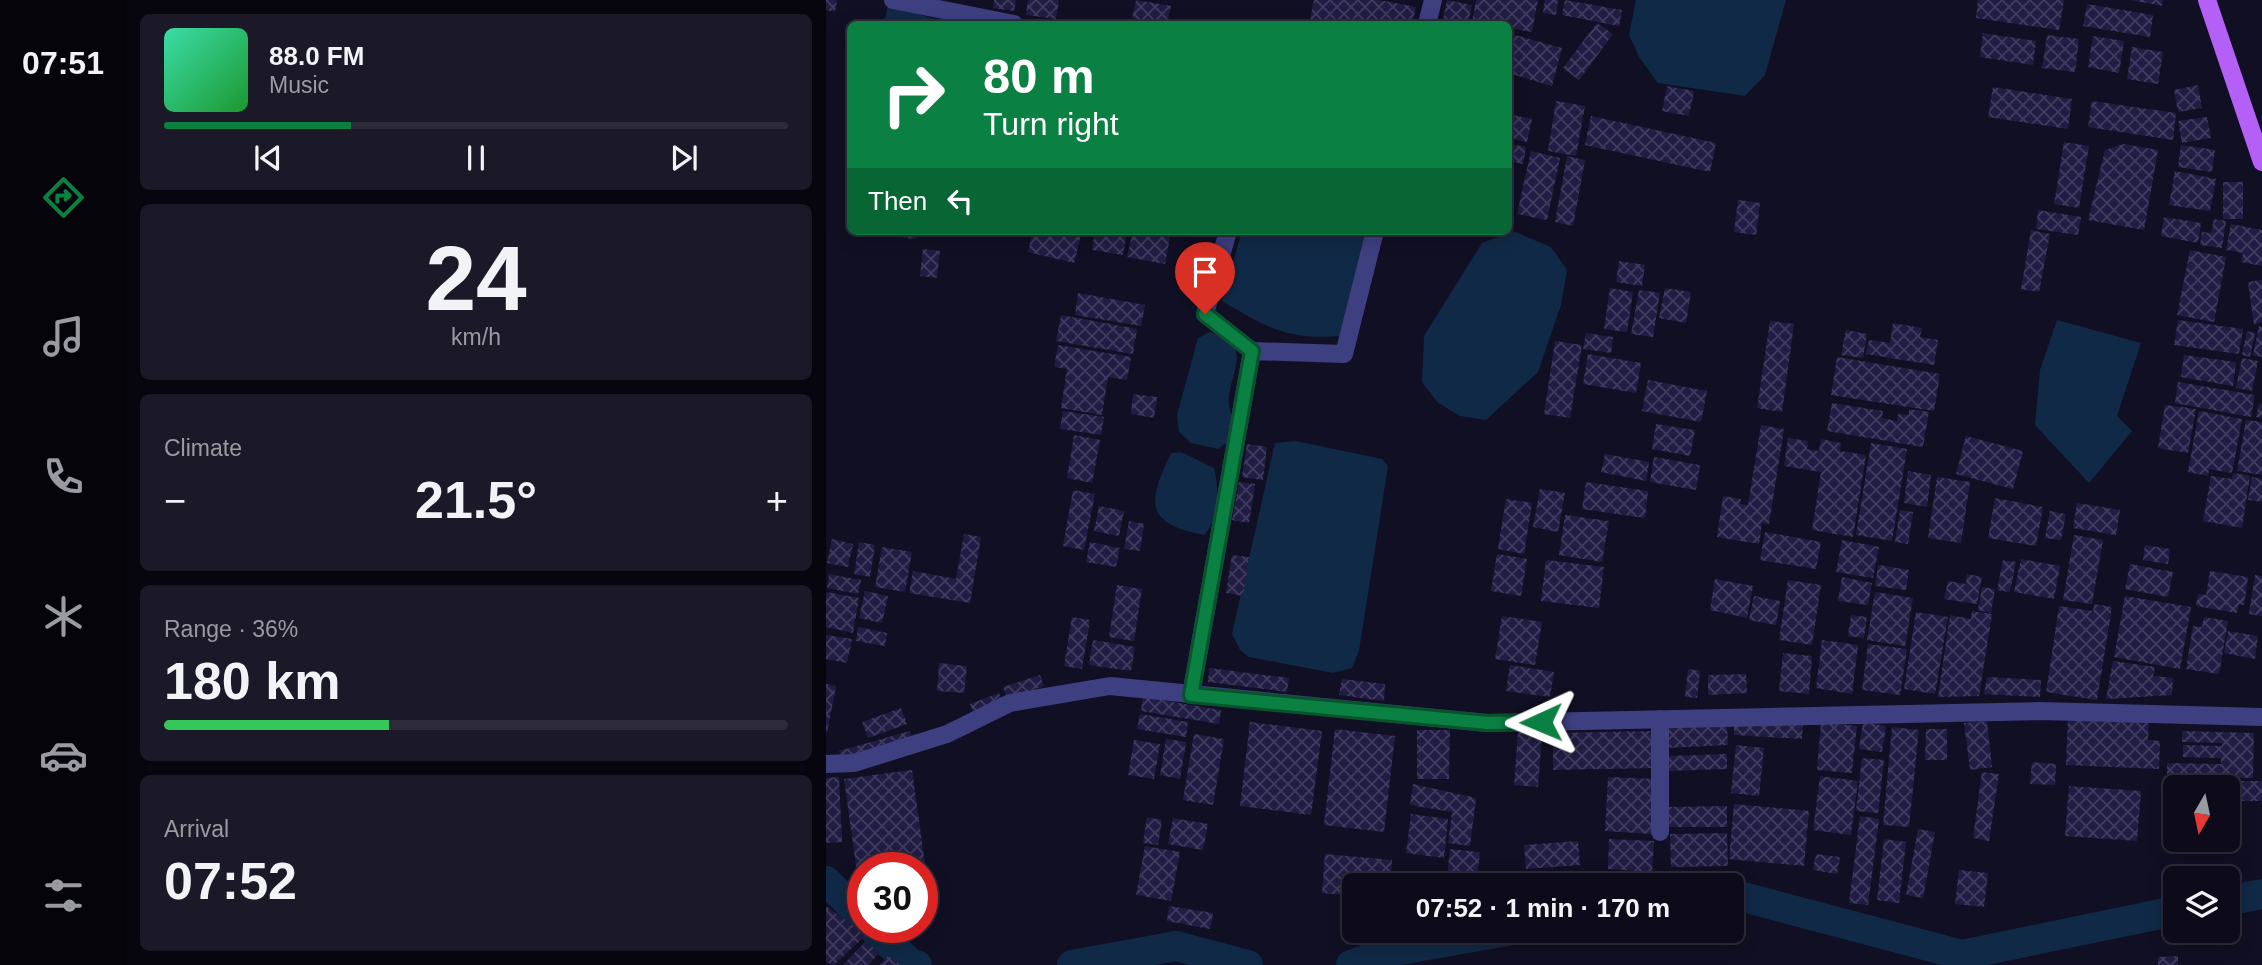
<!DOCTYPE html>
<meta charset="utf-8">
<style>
body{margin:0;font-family:Helvetica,sans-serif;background:#1b1927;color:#f1f3f6;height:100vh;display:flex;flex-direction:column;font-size:26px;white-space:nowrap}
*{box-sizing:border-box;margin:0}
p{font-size:23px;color:#9a9ba2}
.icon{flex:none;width:38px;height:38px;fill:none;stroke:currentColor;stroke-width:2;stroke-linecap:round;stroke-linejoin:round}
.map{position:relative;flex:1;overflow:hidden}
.side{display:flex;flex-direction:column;gap:14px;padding:14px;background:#07060e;width:700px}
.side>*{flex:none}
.guide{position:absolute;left:21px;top:21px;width:665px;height:214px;border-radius:10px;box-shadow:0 4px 18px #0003,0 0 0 2px #2d2b39;background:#0b8043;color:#fff;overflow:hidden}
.needle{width:46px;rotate:189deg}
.controls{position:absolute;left:1337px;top:775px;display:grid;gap:14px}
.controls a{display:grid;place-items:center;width:77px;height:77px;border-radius:10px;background:#0d0b1a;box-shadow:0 4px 18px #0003,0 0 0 2px #2d2b39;font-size:35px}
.speed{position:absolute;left:21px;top:852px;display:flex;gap:14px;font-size:35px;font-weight:700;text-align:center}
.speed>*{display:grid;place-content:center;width:91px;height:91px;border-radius:50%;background:#0d0b1a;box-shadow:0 4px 18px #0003,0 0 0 2px #2d2b39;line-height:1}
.speed .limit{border:10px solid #d22;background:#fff;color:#111}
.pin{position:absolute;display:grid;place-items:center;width:60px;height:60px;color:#fff;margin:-72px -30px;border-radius:50% 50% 50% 0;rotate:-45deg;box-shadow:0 0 7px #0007}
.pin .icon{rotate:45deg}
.me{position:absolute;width:77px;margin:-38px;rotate:269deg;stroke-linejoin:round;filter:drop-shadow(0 0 5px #0008)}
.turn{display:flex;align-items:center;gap:24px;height:147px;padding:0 21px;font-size:32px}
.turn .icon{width:91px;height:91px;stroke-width:2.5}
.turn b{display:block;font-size:49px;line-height:60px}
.then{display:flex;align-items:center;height:66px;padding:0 21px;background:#0003;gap:14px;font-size:26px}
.big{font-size:52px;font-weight:700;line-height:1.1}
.side .widget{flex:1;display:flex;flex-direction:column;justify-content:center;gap:10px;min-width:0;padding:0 24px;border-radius:10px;background:#1b1927}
.side .dial{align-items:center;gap:0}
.dial b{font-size:91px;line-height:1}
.song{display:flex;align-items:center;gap:21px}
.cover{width:84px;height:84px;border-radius:10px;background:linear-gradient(135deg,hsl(160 70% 55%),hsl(130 70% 35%))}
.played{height:7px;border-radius:4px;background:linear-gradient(90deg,#0b8043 30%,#2d2b39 30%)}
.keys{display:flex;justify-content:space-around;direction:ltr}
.heat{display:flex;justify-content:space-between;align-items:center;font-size:38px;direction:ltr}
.charge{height:10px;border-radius:5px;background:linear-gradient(90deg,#34c759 36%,#2d2b39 0)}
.trip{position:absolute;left:516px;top:873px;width:402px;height:70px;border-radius:10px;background:#0d0b1a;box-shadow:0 4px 18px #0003,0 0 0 2px #2d2b39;font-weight:700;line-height:70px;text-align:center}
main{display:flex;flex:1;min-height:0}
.tab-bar{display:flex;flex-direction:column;width:126px;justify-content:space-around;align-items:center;background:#05040a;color:#9a9ba2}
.tab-bar .icon{width:49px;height:49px}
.tab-bar .on{color:#0b8043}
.tab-bar b{font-size:32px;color:#f1f3f6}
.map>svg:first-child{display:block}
</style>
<main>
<nav class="tab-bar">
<b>07:51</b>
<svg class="icon on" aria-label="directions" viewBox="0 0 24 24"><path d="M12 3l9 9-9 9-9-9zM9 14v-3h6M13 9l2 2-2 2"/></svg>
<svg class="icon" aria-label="music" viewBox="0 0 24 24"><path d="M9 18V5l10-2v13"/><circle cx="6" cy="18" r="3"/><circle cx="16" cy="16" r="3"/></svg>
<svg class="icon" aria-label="phone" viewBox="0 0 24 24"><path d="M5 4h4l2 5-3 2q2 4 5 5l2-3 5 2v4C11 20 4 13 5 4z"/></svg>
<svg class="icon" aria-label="climate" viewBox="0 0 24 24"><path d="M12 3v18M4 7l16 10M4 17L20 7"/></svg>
<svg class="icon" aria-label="car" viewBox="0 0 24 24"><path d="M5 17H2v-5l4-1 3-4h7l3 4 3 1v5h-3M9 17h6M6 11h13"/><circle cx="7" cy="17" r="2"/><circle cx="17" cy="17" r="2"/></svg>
<svg class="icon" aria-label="filters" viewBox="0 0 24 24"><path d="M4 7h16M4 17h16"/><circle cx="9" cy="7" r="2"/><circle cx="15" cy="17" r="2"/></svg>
</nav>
<section class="side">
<div class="widget">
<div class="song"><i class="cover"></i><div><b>88.0 FM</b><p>Music</p></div></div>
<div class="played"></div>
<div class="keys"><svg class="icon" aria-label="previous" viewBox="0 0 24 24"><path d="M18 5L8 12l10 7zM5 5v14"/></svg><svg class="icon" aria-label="pause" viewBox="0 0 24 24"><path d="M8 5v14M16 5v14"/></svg><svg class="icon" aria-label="next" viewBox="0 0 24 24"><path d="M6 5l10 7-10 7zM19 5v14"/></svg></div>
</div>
<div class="widget dial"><b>24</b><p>km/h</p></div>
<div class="widget"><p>Climate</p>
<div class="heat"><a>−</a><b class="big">21.5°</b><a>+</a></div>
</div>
<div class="widget"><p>Range · 36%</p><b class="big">180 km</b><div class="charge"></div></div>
<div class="widget"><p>Arrival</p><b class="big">07:52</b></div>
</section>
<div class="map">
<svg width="1436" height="965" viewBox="0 0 1436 965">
<defs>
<pattern id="building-cross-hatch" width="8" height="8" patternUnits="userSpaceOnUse" patternTransform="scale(1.75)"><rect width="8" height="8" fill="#211c43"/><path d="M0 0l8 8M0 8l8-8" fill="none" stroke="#403c5f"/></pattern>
</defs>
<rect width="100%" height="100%" fill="#110f23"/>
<g fill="#102946">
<path d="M810 0H960L939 75 919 96 832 83 813 57 803 35Z"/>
<path d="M62 5 126 24H58Z"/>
<path d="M416 231H543L515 336C462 340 441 328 396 301Z"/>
<path d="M687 231 725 247 741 270 735 305 712 372 660 420 634 416 611 402 596 382 598 336 656 243Z"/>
<path d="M1231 320 1315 343 1291 416 1306 431 1263 483 1209 425 1214 370Z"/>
<path d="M384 332C426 346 407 365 403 398 402 406 405 412 406 419 406 426 403 434 403 441L392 449 365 443 353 432 351 415 372 338Z"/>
<path d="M470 441 556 459 562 466 533 651 526 668 507 673 423 657 414 650 406 634 449 443Z"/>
<path d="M355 452 388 468C393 488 394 519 378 535 317 523 322 502 345 453Z"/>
</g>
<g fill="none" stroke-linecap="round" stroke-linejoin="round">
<g stroke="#102946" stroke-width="30">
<path d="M0 881 37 917"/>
<path d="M906 894 1136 955 1349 911"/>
<path d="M1402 901 1436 894"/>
<path d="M47 928 85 964 91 965"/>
<path d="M246 965 350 946 422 965"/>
<path d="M525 965 556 953 681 931"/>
</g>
</g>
<g fill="url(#building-cross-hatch)">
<path d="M0 0H11L9 12 0 10Z"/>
<path d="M168 0H190L188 11 167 8Z"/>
<path d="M202 0H233L230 19 200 15Z"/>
<path d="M310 0 345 6 341 24 306 18Z"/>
<path d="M488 0H553L590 7 586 24H483Z"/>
<path d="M621 0 646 5 642 24H616Z"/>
<path d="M650 0H712L706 32 682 28V24L646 22Z"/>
<path d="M719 0H732L730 15 717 13Z"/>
<path d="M739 0 796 10 793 26 736 15Z"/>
<path d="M1152 0H1238L1233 30 1150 18Z"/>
<path d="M1305 0H1337L1336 6Z"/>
<path d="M1261 4 1327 15 1324 37 1257 26Z"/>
<path d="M771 23 787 34 753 80 737 68Z"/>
<path d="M682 33 736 48 726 86 682 73Z"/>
<path d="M1157 33 1210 41 1207 65 1154 57Z"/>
<path d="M1221 35 1253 39 1249 72 1216 68Z"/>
<path d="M1267 36 1298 41 1293 73 1262 67Z"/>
<path d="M1306 47 1337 52 1332 84 1301 79Z"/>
<path d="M1372 85 1376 108 1352 112 1348 90Z"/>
<path d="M841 86 868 91 863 116 836 111Z"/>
<path d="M1167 87 1246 99 1242 129 1162 117Z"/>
<path d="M730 101 759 106 750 156 722 151Z"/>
<path d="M1266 101 1350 113 1347 140 1262 127Z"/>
<path d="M682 114 706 119 701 142 682 138Z"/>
<path d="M765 116 890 143 884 172 759 145Z"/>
<path d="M1381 117 1385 138 1356 143 1352 121Z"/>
<path d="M1238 142 1263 146 1253 208 1228 204Z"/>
<path d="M682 144 700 147 697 164 682 161Z"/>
<path d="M1298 144 1332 150 1318 230 1262 220 1279 150Z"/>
<path d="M1355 145 1389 150 1386 172 1352 167Z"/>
<path d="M705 151 734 158 721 220 691 214Z"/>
<path d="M741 156 759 160 747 226 729 222Z"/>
<path d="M1349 171 1390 179 1384 211 1343 205Z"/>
<rect x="1397" y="182" width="20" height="37"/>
<path d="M912 200 934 203 930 235 908 232Z"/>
<path d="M1212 210 1255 217 1252 235 1210 229Z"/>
<path d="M1338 217 1375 223 1372 243 1335 236Z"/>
<path d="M1388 219 1400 221 1396 248 1374 245 1376 232 1385 233Z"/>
<path d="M1405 224 1436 230V266L1415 262 1417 253 1400 250Z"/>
<path d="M1205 230 1224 234 1213 292 1195 289Z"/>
<path d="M59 231H91L90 239 59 236Z"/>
<path d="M207 231H256L248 263 202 252Z"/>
<path d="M269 231H301L297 255 266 250Z"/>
<path d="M307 231 345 232 339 264 301 257Z"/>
<path d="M97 249 114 251 111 278 94 276Z"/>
<path d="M1364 250 1400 257 1388 322 1351 315Z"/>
<path d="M793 261 819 265 816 286 790 282Z"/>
<path d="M1436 280V322L1428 324 1422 282Z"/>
<path d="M784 288 807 292 801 332 778 329Z"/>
<path d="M839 288 865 292 860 323 833 318Z"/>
<path d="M813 290 834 293 827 337 805 334Z"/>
<path d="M252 293 319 305 315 326 249 315Z"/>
<path d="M235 315 311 329 307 354 230 341Z"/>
<path d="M1352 320 1417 329 1413 354 1348 345Z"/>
<path d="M944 321 968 324 956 412 931 408Z"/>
<path d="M1067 323 1096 328 1094 337 1112 340 1108 365 1040 354 1043 340 1064 343Z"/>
<path d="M1433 326 1436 327V357L1427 355Z"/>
<path d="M1020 330 1041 334 1037 358 1015 355Z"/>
<path d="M1421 331 1429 333 1424 357 1416 355Z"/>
<path d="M760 333 787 337 785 353 757 349Z"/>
<path d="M729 341 756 345 744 418 718 414Z"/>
<path d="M232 345 305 357 301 380 282 377 276 415 235 408 241 369 228 367Z"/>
<path d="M762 354 815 363 810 393 757 384Z"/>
<path d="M1358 355 1410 362 1407 386 1355 377Z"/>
<path d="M1011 357 1114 374 1108 411 1005 395Z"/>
<path d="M1416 358 1432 361 1426 391 1410 388Z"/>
<path d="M822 380 881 391 875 422 816 411Z"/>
<path d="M1352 382 1429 395 1425 417 1349 403Z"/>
<path d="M307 394 331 397 328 418 305 414Z"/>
<path d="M1006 403 1057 411 1056 418 1071 421 1072 414 1083 415V409L1103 412 1097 447 1001 431Z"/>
<path d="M1433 403 1436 404V418L1430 417Z"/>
<path d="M1339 405 1370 409 1362 453 1332 448Z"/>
<path d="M237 411 278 417 275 435 234 429Z"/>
<path d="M1373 411 1416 419 1406 473 1383 469 1382 476 1362 472Z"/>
<path d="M1420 420 1436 422V475L1411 471Z"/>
<path d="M830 424 869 430 864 456 826 449Z"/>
<path d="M935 425 958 429 943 524 936 523 933 544 891 537 897 496 915 499 914 504 922 505Z"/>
<path d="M248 435 274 440 266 483 241 478Z"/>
<path d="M1140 436 1197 451 1187 489 1130 474Z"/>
<path d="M962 438 982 441 981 449 993 451 995 439 1015 443 1014 451 1040 455 1027 537 986 530 995 472 958 466Z"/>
<path d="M1045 443 1081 449 1066 541 1030 535Z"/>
<path d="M421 444 441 447 437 480 416 477Z"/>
<path d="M779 454 823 462 820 481 775 472Z"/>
<path d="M828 457 874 465 870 490 824 482Z"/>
<path d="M1082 471 1105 475 1101 507 1078 503Z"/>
<path d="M1407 473 1424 476 1416 528 1377 521 1385 476 1406 479Z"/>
<path d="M1111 477 1144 482 1135 543 1102 538Z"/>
<path d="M1426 477 1436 479V502L1422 500Z"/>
<path d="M413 482 429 484 423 523 406 520Z"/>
<path d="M760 482 822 491 819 518 756 509Z"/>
<path d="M714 489 739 493 732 532 707 527Z"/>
<path d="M247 490 269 494 258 550 237 546Z"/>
<path d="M1169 498 1217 507 1210 546 1162 538Z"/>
<path d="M680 499 706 503 698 554 672 549Z"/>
<path d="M1251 503 1294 510 1290 535 1247 528Z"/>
<path d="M273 506 298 511 293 536 268 531Z"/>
<path d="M1074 510 1087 512 1082 544 1069 542Z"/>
<path d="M1224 511 1240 514 1235 540 1219 538Z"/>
<path d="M739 515 783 521 776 562 733 555Z"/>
<path d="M303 521 318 524 314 551 298 549Z"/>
<path d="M939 532 995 542 990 569 934 560Z"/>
<path d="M138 534 155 537 144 603 83 593 87 571 130 579Z"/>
<path d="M1248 535 1277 540 1266 604 1237 600Z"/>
<path d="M6 539 27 544 22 567 1 563Z"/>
<path d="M1016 540 1053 547 1047 578 1010 572Z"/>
<path d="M33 542 49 545 44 577 28 574Z"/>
<path d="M264 542 294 548 290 567 260 562Z"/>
<path d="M1319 545 1344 549 1342 564 1317 560Z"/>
<path d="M56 547 86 552 79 592 49 587Z"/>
<path d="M671 554 701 559 695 596 665 591Z"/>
<path d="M406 555 423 557 417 596 400 593Z"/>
<path d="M1195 559 1234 566 1228 599 1188 592Z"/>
<path d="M720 560 778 567 773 608 715 601Z"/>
<path d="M1177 560 1190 562 1184 592 1171 590Z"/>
<path d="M1304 564 1347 572 1342 597 1299 589Z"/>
<path d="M1052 565 1083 570 1080 590 1049 586Z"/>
<path d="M1384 571 1422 577 1418 605 1413 604 1411 613 1370 606 1372 594 1380 595Z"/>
<path d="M3 574 35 580 32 594 1 588Z"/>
<path d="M1141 574 1156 577 1151 604 1118 599 1122 581 1140 584Z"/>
<path d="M1429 575 1436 576V616L1423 614Z"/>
<path d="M1016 577 1046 583 1042 605 1012 601Z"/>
<path d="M889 579 927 586 921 618 884 610Z"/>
<path d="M962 580 995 585 986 645 953 640Z"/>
<path d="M291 585 316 589 308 641 283 637Z"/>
<path d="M1156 587 1169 589 1165 613 1152 610Z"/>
<path d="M39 591 62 596 56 623 33 618Z"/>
<path d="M0 592 33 598 27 633 0 627Z"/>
<path d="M1049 592 1087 598 1079 646 1041 640Z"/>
<path d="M928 596 954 601 950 625 923 620Z"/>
<path d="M1299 596 1365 607 1354 669 1288 657Z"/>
<path d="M1268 604 1286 607 1271 700 1220 692 1233 606 1267 611Z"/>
<path d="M1146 611 1166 614 1153 696 1112 697 1124 615 1145 619Z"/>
<path d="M1090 612 1122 617 1109 694 1078 689Z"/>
<path d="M1025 615 1041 617 1038 638 1022 636Z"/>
<path d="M676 616 716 622 709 665 669 659Z"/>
<path d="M246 617 264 620 256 669 238 666Z"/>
<path d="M1378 617 1402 621 1393 674 1360 669 1367 626 1376 627Z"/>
<path d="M32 627 61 633 59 646 30 641Z"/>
<path d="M1402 631 1432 636 1429 659 1398 653Z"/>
<path d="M0 635 26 639 21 663 0 659Z"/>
<path d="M267 640 309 647 305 671 263 665Z"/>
<path d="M996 640 1032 645 1026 694 990 688Z"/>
<path d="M1042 644 1081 649 1074 695 1036 690Z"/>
<path d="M957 653 986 656 983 694 953 691Z"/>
<path d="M1287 661 1329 667 1327 676 1347 678 1346 695 1280 699Z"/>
<path d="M113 663 141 666 138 693 111 691Z"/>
<path d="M684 665 728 672 724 697 680 691Z"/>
<path d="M383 668 463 678 461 692 382 682Z"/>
<path d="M862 669 874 671 871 698 859 697Z"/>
<path d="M920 674 921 693 882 695V675Z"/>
<path d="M214 675 218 686 181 698 177 687Z"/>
<path d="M1161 677 1215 680 1214 697 1158 694Z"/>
<path d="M516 679 559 684 558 701 513 695Z"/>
<path d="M0 684 10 686 1 733H0Z"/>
<path d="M173 693 177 703 148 714 144 704Z"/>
<path d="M317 697 395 710 393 724 315 711Z"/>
<path d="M75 708 81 724 42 738 36 722Z"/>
<path d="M314 714 362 722 360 737 311 729Z"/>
<path d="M1242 718 1323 721 1322 740 1334 741 1333 769 1240 765Z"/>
<path d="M908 721 977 724 976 739 908 735Z"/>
<path d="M1161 721 1166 767 1144 770 1138 723Z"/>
<path d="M424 722 496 731 485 815 414 806Z"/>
<path d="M1037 722 1060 726 1056 752 1033 749Z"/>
<path d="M901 723 902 745 840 748 839 725Z"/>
<path d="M995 723 1031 726 1026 773 991 770Z"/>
<path d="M1066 727 1093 730 1083 827 1057 825Z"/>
<path d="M509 729 569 736 558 832 498 825Z"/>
<path d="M1100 729H1121V760H1099Z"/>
<path d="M591 730H624L623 779H591Z"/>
<path d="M84 731 86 741 16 760 13 751Z"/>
<path d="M830 731V768L727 770V733Z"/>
<path d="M1356 731 1428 733 1427 778 1341 776V763L1395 764V758L1357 757V745L1396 746V743L1356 742Z"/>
<path d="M692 732 716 734 712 787 688 785Z"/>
<path d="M368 734 398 739 387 805 357 800Z"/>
<path d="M340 739 360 742 354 779 334 775Z"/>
<path d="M308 740 334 744 328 779 302 775Z"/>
<path d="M910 745 938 748 933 796 905 793Z"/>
<path d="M901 754V769L842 771 841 756Z"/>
<path d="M1036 758 1058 760 1052 813 1030 811Z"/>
<path d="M1206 762 1230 764 1229 785 1204 784Z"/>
<path d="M86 770 99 864 37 868V872L31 873 18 779Z"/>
<path d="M1156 772 1173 774 1163 841 1147 838Z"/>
<path d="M994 776 1032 781 1025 835 987 830Z"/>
<path d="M13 777 16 842 0 843V778Z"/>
<path d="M782 777 830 779 826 834 779 831Z"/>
<rect x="1406" y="781" width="30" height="20"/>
<path d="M1399 782V788H1372V783Z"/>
<path d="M587 784 650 798 644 846 622 843 626 812 584 805Z"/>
<path d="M1243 786 1315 791 1311 841 1239 836Z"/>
<path d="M908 804 983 811 978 866 903 859Z"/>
<path d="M901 806V827H839V807Z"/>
<path d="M1402 808H1405L1407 852 1355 853V840H1402Z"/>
<path d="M585 814 622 819 618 858 580 853Z"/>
<path d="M1034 816 1053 819 1042 905 1023 903Z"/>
<path d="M321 817 336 820 332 845 317 843Z"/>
<path d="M347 818 382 824 377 850 342 844Z"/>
<path d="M1092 829 1109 832 1097 898 1080 895Z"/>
<path d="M901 833 902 866 845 867 844 834Z"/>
<path d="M783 839 828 841 826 872 782 869Z"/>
<path d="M1058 839 1080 842 1073 903 1051 900Z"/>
<path d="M752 841 754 865 700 869 698 845Z"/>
<path d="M319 846 354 852 345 901 310 895Z"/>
<path d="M624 849 654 852 650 886H620Z"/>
<path d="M499 854 566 860 564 886H528V896L496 893Z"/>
<path d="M990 854 1014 857 1011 874 987 870Z"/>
<path d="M1133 870 1162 873 1158 907 1129 904Z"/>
<path d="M0 906 40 935 8 965 0 962Z"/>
<path d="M343 906 387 913 384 929 341 921Z"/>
<path d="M40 941 53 953 42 965H17Z"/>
<path d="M62 956 75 965H54Z"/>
<path d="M1352 956V965H1332V957Z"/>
</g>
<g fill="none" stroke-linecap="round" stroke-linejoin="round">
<g stroke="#3d3f80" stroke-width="18">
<path d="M67 0 188 24"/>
<path d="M601 24 607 0"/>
<path d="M402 231 379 314 426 351"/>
<path d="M365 695 426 351 518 354 549 231"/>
<path d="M0 764 28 763 121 734 184 703 284 686 661 723 1214 711 1436 717"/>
<path d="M834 832V719"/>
</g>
<path stroke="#b460f7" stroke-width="18" d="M1381 0 1436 162"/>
</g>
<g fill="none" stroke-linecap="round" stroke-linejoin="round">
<defs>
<path id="route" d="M379 314 426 351 365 695 662 723 715 722"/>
</defs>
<use href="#route" stroke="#07532c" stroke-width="18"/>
<use href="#route" stroke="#0b8043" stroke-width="12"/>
</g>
</svg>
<div class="controls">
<a><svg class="needle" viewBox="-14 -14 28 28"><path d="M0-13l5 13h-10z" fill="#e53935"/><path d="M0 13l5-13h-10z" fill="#9a9ba2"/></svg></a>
<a><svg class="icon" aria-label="layers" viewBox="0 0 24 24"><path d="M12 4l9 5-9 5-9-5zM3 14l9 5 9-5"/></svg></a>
</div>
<div class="speed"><div class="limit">30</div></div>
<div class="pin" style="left:379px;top:314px;background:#d93025"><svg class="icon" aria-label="arrive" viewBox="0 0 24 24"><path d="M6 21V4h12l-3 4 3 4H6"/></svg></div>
<svg class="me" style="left:715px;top:722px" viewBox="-20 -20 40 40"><path d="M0-17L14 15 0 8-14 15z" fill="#0b8043" stroke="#fff" stroke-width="4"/></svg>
<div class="trip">07:52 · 1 min · 170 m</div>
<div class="guide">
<div class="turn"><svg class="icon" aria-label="right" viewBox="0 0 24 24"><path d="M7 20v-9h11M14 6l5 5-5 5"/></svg><div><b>80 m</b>Turn right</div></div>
<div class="then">Then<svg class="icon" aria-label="left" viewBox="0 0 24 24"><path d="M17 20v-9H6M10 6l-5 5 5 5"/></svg></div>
</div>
</div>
</main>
